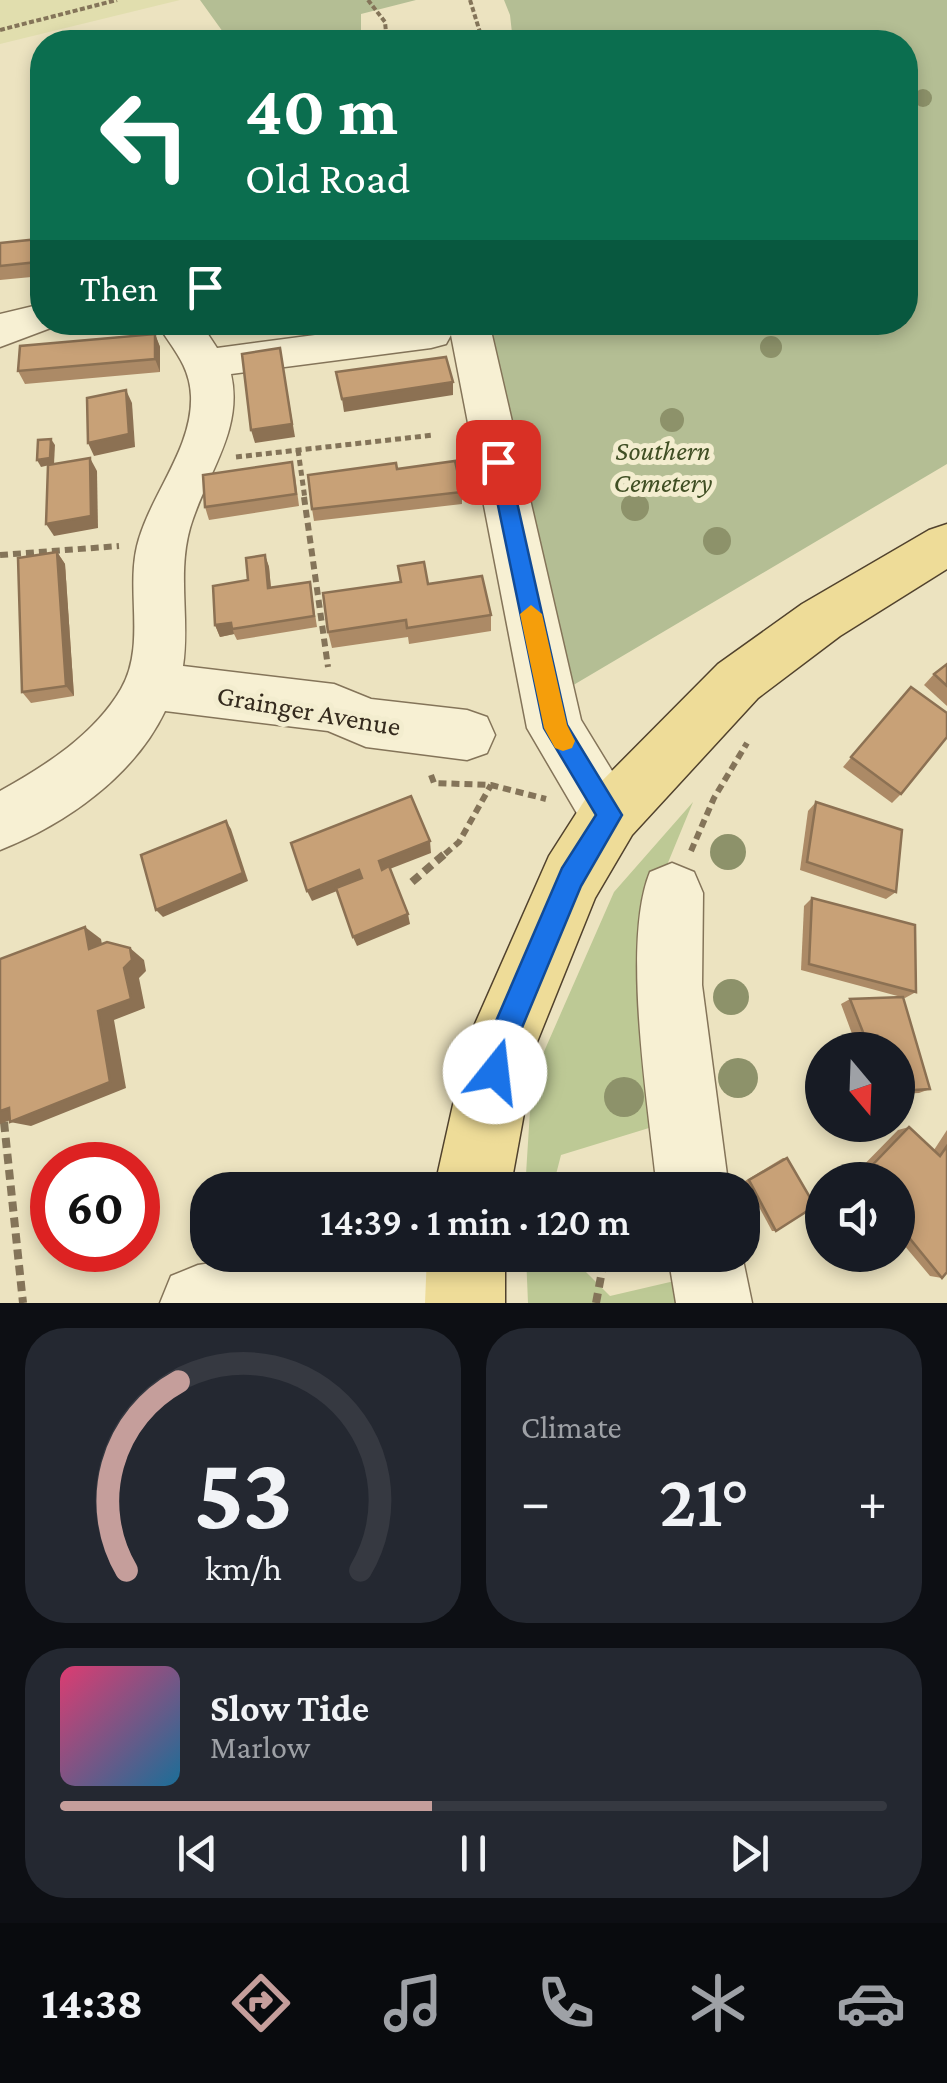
<!DOCTYPE html>
<meta charset="utf-8">
<style>
body{margin:0;font-family:"Crimson Pro",serif;background:#242831;color:#f1f3f6;height:100vh;display:flex;flex-direction:column;font-size:38px;white-space:nowrap}
*{box-sizing:border-box;margin:0}
p{font-size:32px;color:#9ea1a6}
.icon{flex:none;width:55px;height:55px;fill:none;stroke:currentColor;stroke-width:2;stroke-linecap:round;stroke-linejoin:round}
.map{position:relative;height:1303px;overflow:hidden}
.details{display:flex;flex-direction:column;gap:25px;padding:25px;background:#0d0f14;flex:1}
.details>*{flex:none}
.top-card{position:absolute;left:30px;top:30px;width:888px;height:305px;border-radius:40px;box-shadow:0 5px 15px #0003;background:#0b6e4f;color:#fff;overflow:hidden}
.needle{width:65px;rotate:161deg}
.buttons{position:absolute;left:805px;top:1032px;display:grid;gap:20px}
.buttons a{display:grid;place-items:center;width:110px;height:110px;border-radius:50%;background:#171b24;box-shadow:0 5px 15px #0003;font-size:50px}
.speed{position:absolute;left:30px;top:1142px;display:flex;gap:20px;font-size:50px;font-weight:700;text-align:center}
.speed>*{display:grid;place-content:center;width:130px;height:130px;border-radius:50%;background:#171b24;box-shadow:0 5px 15px #0003;line-height:1}
.speed .limit{border:15px solid #d22;background:#fff;color:#111}
.pin{position:absolute;display:grid;place-items:center;width:85px;height:85px;color:#fff;margin:-42px;border-radius:20px;box-shadow:0 5px 15px #0006}
.me{position:absolute;width:110px;margin:-55px;rotate:16deg;stroke-linejoin:round;filter:drop-shadow(0 0 8px #0008)}
.turn{display:flex;align-items:center;gap:35px;height:210px;padding:0 50px;font-size:45px}
.turn .icon{width:130px;height:130px;stroke-width:2.5}
.turn b{display:block;font-size:70px;line-height:85px}
.then{display:flex;align-items:center;height:95px;padding:0 50px;background:#0003;gap:20px;font-size:38px}
.big{font-size:75px;font-weight:600;line-height:1.1}
.details .card{flex:1;display:flex;flex-direction:column;justify-content:center;gap:15px;min-width:0;padding:0 35px;border-radius:40px;background:#242831}
.details .dial{align-items:center;gap:0}
.dial svg{height:260px;overflow:visible;fill:none;stroke:#363941;stroke-width:7;stroke-linecap:round;text-anchor:middle}
.dial text{fill:#f1f3f6;stroke:none}
.song{display:flex;align-items:center;gap:30px}
.cover{width:120px;height:120px;border-radius:15px;background:linear-gradient(135deg,hsl(340 70% 55%),hsl(200 70% 35%))}
.played{height:10px;border-radius:5px;background:linear-gradient(90deg,#c59e9b 45%,#363941 45%)}
.keys{display:flex;justify-content:space-around;direction:ltr}
.heat{display:flex;justify-content:space-between;align-items:center;font-size:55px;direction:ltr}
.details .tiles{flex:1;display:grid;gap:25px;grid-template-columns:1fr 1fr}
.card:last-child{grid-column:span 2}
.trip{position:absolute;left:190px;top:1172px;width:570px;height:100px;border-radius:40px;background:#171b24;box-shadow:0 5px 15px #0003;font-weight:600;line-height:100px;text-align:center}
.tabs{display:flex;height:160px;justify-content:space-around;align-items:center;background:#090b0e;color:#9ea1a6}
.tabs .icon{width:70px;height:70px}
.tabs .active{color:#c59e9b}
.tabs b{font-size:45px;color:#f1f3f6}
.map>svg:first-child{display:block}
</style>
<div class="map">
<svg width="947" height="1303" viewBox="0 0 947 1303">
<rect width="100%" height="100%" fill="#ece3c0"/>
<path fill="#e1deae" d="M0 0H180L0 44Z"/>
<g fill="#bdc995">
<path d="M693 802 651 904 649 1128 561 1155 552 1190H525L532 1079 614 892Z"/>
<path d="M526 1255H569L610 1296 683 1279 689 1303H528Z"/>
</g>
<g fill="#b4be94">
<path d="M200 0H416L361 14V42H214L228 39Z"/>
<path d="M504 0H947V464L565 690 482 323 905 322V42H513L510 15Z"/>
</g>
<g fill="none" stroke-linecap="round" stroke-linejoin="round">
<defs>
<g id="minor">
<path d="M42 304V322H59L56 326 0 347V314Z"/>
<path d="M156 322H200L217 348 414 322 446 324 451 333 449 322H489L581 720 639 815 631 834 610 843 589 834 527 728 451 335 446 344 431 348 231 374C244 431 205 476 190 528 177 574 190 620 183 666L334 684 371 699 467 710 487 717 495 735 487 753 467 760 366 747 328 731 165 711C134 776 66 824 0 850V791C45 766 94 735 121 689 146 646 126 592 137 546 149 496 193 449 191 396 190 365 172 348 156 322Z"/>
<path d="M672 863 694 872 703 893 702 985 729 1190H657C649 1109 621 943 650 872Z"/>
<path d="M264 1255H494L501 1274 490 1300 484 1303H160L171 1276 198 1265Z"/>
<path d="M668 1255H742L752 1303H676Z"/>
</g>
<g id="major">
<path d="M947 524V569L840 636 758 698 632 835 595 898 537 1042 510 1190H434L467 1042 549 856 588 795 718 664 802 604 929 530Z"/>
<path d="M427 1255H505V1303H425Z"/>
</g>
</defs>
<use href="#minor" stroke="#847459" stroke-width="3"/>
<use href="#major" stroke="#51422d" stroke-width="3"/>
<g stroke="#847459" stroke-width="4" stroke-dasharray="5 2.5" stroke-linecap="butt">
<path d="M368 0 385 22 387 42"/>
<path d="M470 0 483 42"/>
<path d="M0 30 117 0"/>
</g>
<g stroke="#847459" stroke-width="5" stroke-dasharray="6 4" stroke-linecap="butt">
<path d="M298 450 305 499"/>
<path d="M236 457 434 435"/>
</g>
<g stroke="#847459" stroke-width="6" stroke-dasharray="8 5" stroke-linecap="butt">
<path d="M304 497 328 667"/>
<path d="M0 555 119 546"/>
<path d="M431 775 434 783 491 785 546 799"/>
<path d="M691 851 714 798 747 743"/>
<path d="M445 854 459 842 491 785"/>
</g>
<g stroke="#847459" stroke-width="8" stroke-dasharray="10 6" stroke-linecap="butt">
<path d="M412 882 448 851"/>
<path d="M4 1122 23 1303"/>
<path d="M596 1303 605 1255"/>
</g>
<use href="#minor" fill="#f7f0d3" fill-rule="evenodd"/>
<use href="#major" fill="#eedc98" fill-rule="evenodd"/>
</g>
<g fill="#8d926a">
<circle cx="923" cy="98" r="9"/>
<circle cx="771" cy="347" r="11"/>
<circle cx="672" cy="420" r="12"/>
<circle cx="635" cy="507" r="14"/>
<circle cx="717" cy="541" r="14"/>
<circle cx="728" cy="852" r="18"/>
<circle cx="731" cy="997" r="18"/>
<circle cx="738" cy="1078" r="20"/>
<circle cx="624" cy="1097" r="20"/>
</g>
<g fill="#ac8a66">
<path d="M0 243 42 247V276L0 280Z"/>
<path d="M155 334 160 347V372L25 384 18 371Z"/>
<path d="M295 475 299 506 209 520 205 507Z"/>
<path d="M462 492V504L314 521 312 509Z"/>
<path d="M57 552 65 564 74 696 31 703 22 692Z"/>
<path d="M265 555 269 567 271 588 310 582 317 627 237 640 234 634 220 637 215 625Z"/>
<path d="M398 566 428 584 491 615V631L409 644 408 637 332 648 328 632 400 582Z"/>
<path d="M947 664V706L924 685 934 674Z"/>
<path d="M911 687 901 794 892 803 843 767Z"/>
<path d="M816 802 896 892 886 899 800 870 808 811Z"/>
<path d="M812 898 916 992 905 998 801 970 804 906Z"/>
<path d="M903 997 930 1089 919 1093 898 1094V1050H858L841 1004 850 999Z"/>
<path d="M844 1125H883L884 1128 874 1130Z"/>
<path d="M909 1127 934 1150 947 1130V1272L942 1278 930 1276 898 1238V1180H849L898 1130Z"/>
<path d="M783 1158H787L776 1231H772L745 1181Z"/>
</g>
<g fill="#8c7153">
<path d="M39 239 42 247V275L37 262Z"/>
<path d="M223 322H248L224 326Z"/>
<path d="M155 334 160 347V372L155 359Z"/>
<path d="M280 348 295 437 255 443 251 430Z"/>
<path d="M453 382V395L344 412 342 399Z"/>
<path d="M126 390 132 403 135 447 94 456 88 443Z"/>
<path d="M51 439 55 445 54 464 41 467 37 460Z"/>
<path d="M90 458 97 471 98 528 54 536 46 524Z"/>
<path d="M57 552 65 564 74 696 66 686Z"/>
<path d="M265 555 269 567 272 600 268 588Z"/>
<path d="M231 623 234 634 220 637 215 625Z"/>
<path d="M226 821 231 829 248 881 163 917 156 910Z"/>
<path d="M430 841 431 853 382 872 379 861Z"/>
<path d="M359 870 362 881 312 901 307 891Z"/>
<path d="M408 914 410 924 357 946 353 937Z"/>
<path d="M85 927 101 939 105 960 89 949Z"/>
<path d="M130 948 144 960 146 971 139 978 145 1008 114 1020 126 1088 31 1126 10 1122 124 968Z"/>
<path d="M9 1108 29 1113 0 1124V1111Z"/>
</g>
<g fill="#c8a177" stroke="#8c7153" stroke-width="2.5">
<path d="M39 239 37 262 0 266V243Z"/>
<path d="M155 334V359L18 371 20 346Z"/>
<path d="M280 348 292 424 251 430 242 354Z"/>
<path d="M446 357 453 382 342 399 336 372Z"/>
<path d="M126 390 129 434 88 443 87 398Z"/>
<path d="M51 439 50 458 37 460 38 440Z"/>
<path d="M90 458 91 516 46 524 48 465Z"/>
<path d="M455 461 462 492 312 509 308 475 396 463 397 469Z"/>
<path d="M292 462 296 494 205 507 203 475Z"/>
<path d="M57 552 66 686 22 692 18 558Z"/>
<path d="M265 555 268 588 310 582 314 616 232 629 231 623 215 625 213 586 248 580 246 558Z"/>
<path d="M424 562 428 584 482 576 491 615 407 628 406 620 328 632 323 593 401 582 398 566Z"/>
<path d="M947 664V686L934 674Z"/>
<path d="M911 687 947 713V737L901 794 851 757Z"/>
<path d="M411 796 430 841 379 861 382 870 389 866 408 914 353 937 336 888 362 878 359 870 307 891 291 843Z"/>
<path d="M816 802 902 830 896 892 807 862Z"/>
<path d="M226 821 243 873 156 910 141 855Z"/>
<path d="M812 898 915 925 916 992 809 964Z"/>
<path d="M85 927 89 949 107 942 130 948 132 960 124 968 131 999 98 1011 110 1082 10 1122 9 1108 0 1111V959Z"/>
<path d="M903 997 930 1089 898 1091V1050H870L850 999Z"/>
<path d="M909 1127 940 1156 947 1146V1272L942 1278 898 1224V1180L859 1179Z"/>
<path d="M787 1158 815 1206 776 1231 749 1180Z"/>
</g>
<path fill="#1a73e8" stroke="#114b97" stroke-width="2.5" d="M498 454 508 462 567 725 622 815 581 886 516 1042 505 1082 495 1087 485 1082 480 1072 487 1042 562 868 596 815 544 728 489 462Z"/>
<path fill="#f59e0b" d="M531 605 542 614 567 725 575 741 572 748 563 751 555 748 544 728 520 614Z"/>
<g text-anchor="middle" stroke-width="10" stroke-linejoin="round" paint-order="stroke">
<g font-size="28" font-style="italic" fill="#404f24" stroke="#f3edcf">
<text x="663" y="460">Southern<tspan x="663" dy="32">Cemetery</tspan></text>
</g>
<g font-size="28" fill="#342a1d" stroke="#f3edcf">
<text transform="translate(309 710) rotate(10)" y="10">Grainger Avenue</text>
</g>
</g>
</svg>
<div class="buttons">
<a><svg class="needle" viewBox="-14 -14 28 28"><path d="M0-13l5 13h-10z" fill="#e53935"/><path d="M0 13l5-13h-10z" fill="#9ea1a6"/></svg></a>
<a><svg class="icon" aria-label="sound" viewBox="0 0 24 24"><path d="M4 9h4l5-4v14l-5-4H4zM17 9q2 3 0 6"/></svg></a>
</div>
<div class="speed"><div class="limit">60</div></div>
<div class="pin" style="left:498px;top:462px;background:#d93025"><svg class="icon" aria-label="arrive" viewBox="0 0 24 24"><path d="M6 21V4h12l-3 4 3 4H6"/></svg></div>
<svg class="me" style="left:495px;top:1072px" viewBox="-20 -20 40 40"><circle r="19" fill="#fff"/><path d="M0-13L10 11 0 6-10 11z" fill="#1a73e8"/></svg>
<div class="trip">14:39 · 1 min · 120 m</div>
<div class="top-card">
<div class="turn"><svg class="icon" aria-label="left" viewBox="0 0 24 24"><path d="M17 20v-9H6M10 6l-5 5 5 5"/></svg><div><b>40 m</b>Old Road</div></div>
<div class="then">Then<svg class="icon" aria-label="arrive" viewBox="0 0 24 24"><path d="M6 21V4h12l-3 4 3 4H6"/></svg></div>
</div>
</div>
<section class="details">
<div class="tiles">
<div class="card dial"><svg viewBox="0 0 100 80">
<path d="M14 69A42 42 0 1 1 86 69"/>
<path d="M14 69A42 42 0 0 1 30 11" stroke="#c59e9b"/>
<text x="50" y="56" font-size="32" font-weight="700">53</text>
<text x="50" y="72" font-size="11">km/h</text>
</svg></div>
<div class="card"><p>Climate</p>
<div class="heat"><a>−</a><b class="big">21°</b><a>+</a></div>
</div>
<div class="card">
<div class="song"><i class="cover"></i><div><b>Slow Tide</b><p>Marlow</p></div></div>
<div class="played"></div>
<div class="keys"><svg class="icon" aria-label="previous" viewBox="0 0 24 24"><path d="M18 5L8 12l10 7zM5 5v14"/></svg><svg class="icon" aria-label="pause" viewBox="0 0 24 24"><path d="M8 5v14M16 5v14"/></svg><svg class="icon" aria-label="next" viewBox="0 0 24 24"><path d="M6 5l10 7-10 7zM19 5v14"/></svg></div>
</div>
</div>
</section>
<nav class="tabs">
<b>14:38</b>
<svg class="icon active" aria-label="directions" viewBox="0 0 24 24"><path d="M12 3l9 9-9 9-9-9zM9 14v-3h6M13 9l2 2-2 2"/></svg>
<svg class="icon" aria-label="music" viewBox="0 0 24 24"><path d="M9 18V5l10-2v13"/><circle cx="6" cy="18" r="3"/><circle cx="16" cy="16" r="3"/></svg>
<svg class="icon" aria-label="phone" viewBox="0 0 24 24"><path d="M5 4h4l2 5-3 2q2 4 5 5l2-3 5 2v4C11 20 4 13 5 4z"/></svg>
<svg class="icon" aria-label="climate" viewBox="0 0 24 24"><path d="M12 3v18M4 7l16 10M4 17L20 7"/></svg>
<svg class="icon" aria-label="car" viewBox="0 0 24 24"><path d="M5 17H2v-5l4-1 3-4h7l3 4 3 1v5h-3M9 17h6M6 11h13"/><circle cx="7" cy="17" r="2"/><circle cx="17" cy="17" r="2"/></svg>
</nav>
